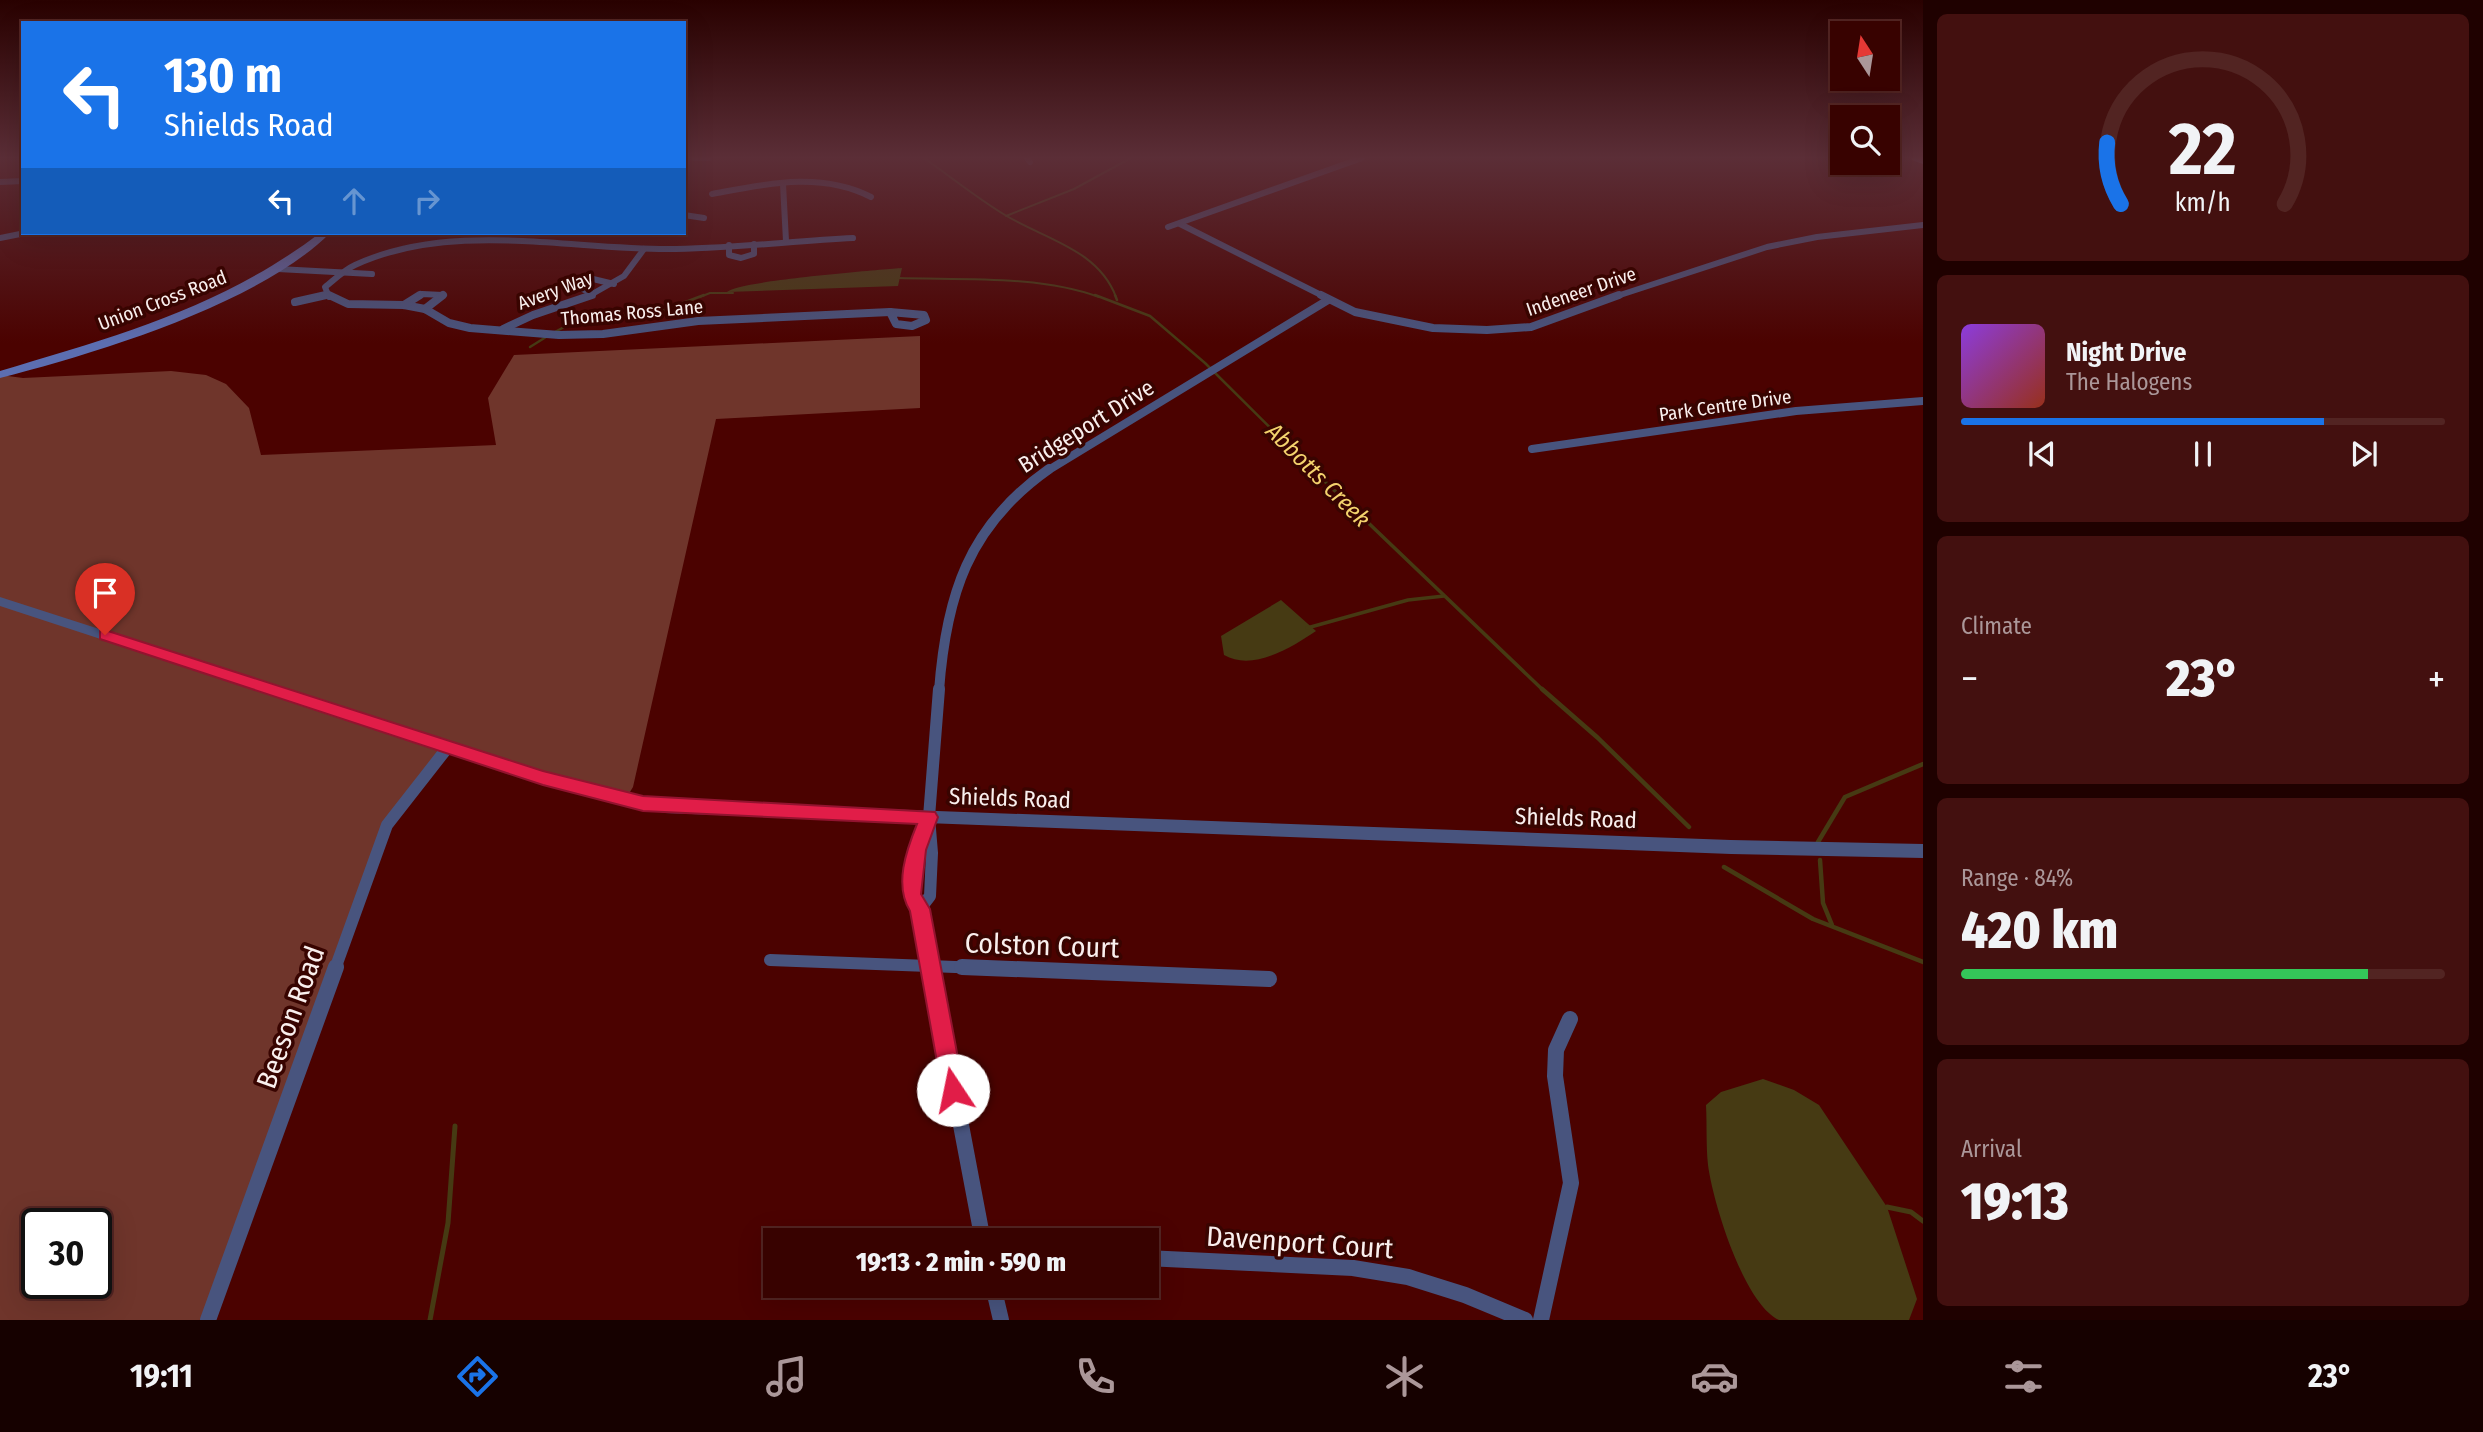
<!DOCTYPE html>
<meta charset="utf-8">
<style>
body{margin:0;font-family:"Fira Sans Condensed",sans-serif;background:#43100f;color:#f1f3f6;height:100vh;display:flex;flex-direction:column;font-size:26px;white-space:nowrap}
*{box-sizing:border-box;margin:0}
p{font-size:23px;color:#ab9799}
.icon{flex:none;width:38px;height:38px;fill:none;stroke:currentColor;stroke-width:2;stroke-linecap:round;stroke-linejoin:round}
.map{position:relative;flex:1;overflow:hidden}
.drawer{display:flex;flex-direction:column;gap:14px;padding:14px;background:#1f0100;width:560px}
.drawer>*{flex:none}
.banner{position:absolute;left:21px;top:21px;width:665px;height:214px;border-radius:0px;box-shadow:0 7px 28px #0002,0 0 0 2px #522422;background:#1a73e8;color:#fff;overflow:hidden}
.needle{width:46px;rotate:348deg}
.tools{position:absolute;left:1830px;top:21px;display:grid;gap:14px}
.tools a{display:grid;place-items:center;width:70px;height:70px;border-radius:0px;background:#380200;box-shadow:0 7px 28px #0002,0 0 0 2px #522422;font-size:35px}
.speed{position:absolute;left:21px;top:1208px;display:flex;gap:14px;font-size:35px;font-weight:700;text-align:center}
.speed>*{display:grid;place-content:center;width:91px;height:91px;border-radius:50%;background:#380200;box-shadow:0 7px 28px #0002,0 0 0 2px #522422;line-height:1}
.speed .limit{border:4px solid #111;border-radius:10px;background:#fff;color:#111}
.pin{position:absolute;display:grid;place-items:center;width:60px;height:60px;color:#fff;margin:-72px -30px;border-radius:50% 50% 50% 0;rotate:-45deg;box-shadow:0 0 7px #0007}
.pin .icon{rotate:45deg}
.me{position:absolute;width:77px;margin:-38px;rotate:349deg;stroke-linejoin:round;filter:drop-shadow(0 0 5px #0008)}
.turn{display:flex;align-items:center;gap:24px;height:147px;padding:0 28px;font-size:32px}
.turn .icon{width:91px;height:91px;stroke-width:2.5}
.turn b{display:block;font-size:49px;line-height:60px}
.lanes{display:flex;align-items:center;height:66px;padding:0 28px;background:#0003;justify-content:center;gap:35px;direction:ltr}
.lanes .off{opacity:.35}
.big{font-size:52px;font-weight:800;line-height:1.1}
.drawer .tile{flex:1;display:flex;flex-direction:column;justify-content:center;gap:10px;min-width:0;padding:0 24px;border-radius:10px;background:#43100f}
.drawer .dial{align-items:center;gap:0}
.dial svg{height:182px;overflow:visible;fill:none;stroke:#522422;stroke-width:7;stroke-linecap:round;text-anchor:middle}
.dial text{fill:#f1f3f6;stroke:none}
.song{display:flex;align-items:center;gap:21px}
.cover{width:84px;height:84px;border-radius:10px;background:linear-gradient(135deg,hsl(270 70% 55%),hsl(10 70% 35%))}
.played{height:7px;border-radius:4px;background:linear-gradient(90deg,#1a73e8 75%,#522422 75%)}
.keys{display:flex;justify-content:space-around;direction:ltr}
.heat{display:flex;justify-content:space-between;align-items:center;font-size:38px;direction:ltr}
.charge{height:10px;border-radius:5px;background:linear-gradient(90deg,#34c759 84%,#522422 0)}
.trip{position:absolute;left:763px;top:1228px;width:396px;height:70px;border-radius:0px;background:#380200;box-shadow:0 7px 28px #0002,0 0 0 2px #522422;font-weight:800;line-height:70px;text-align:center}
.menu{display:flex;height:112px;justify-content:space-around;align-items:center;background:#160100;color:#ab9799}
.menu .icon{width:49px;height:49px}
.menu .active{color:#1a73e8}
.menu b{font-size:32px;color:#f1f3f6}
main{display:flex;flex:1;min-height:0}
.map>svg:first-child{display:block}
</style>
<main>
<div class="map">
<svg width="1923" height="1320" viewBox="0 0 1923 1320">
<rect width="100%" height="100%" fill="#4b0200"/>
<path fill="#6f352b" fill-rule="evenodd" d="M920 336V408L716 419 633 787 625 800 448 747 387 825 208 1320H0V375L23 378 171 371 206 375 226 384 249 408 261 455 496 445 488 398 514 355ZM37 1223H96V1283H37Z"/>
<g fill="#463a13">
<path d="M902 268 898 286 727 292C736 281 878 270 902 268Z"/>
<path d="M1281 600 1316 631C1292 647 1253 672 1224 655L1221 636Z"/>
<path d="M1763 1079 1794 1090 1819 1105 1887 1207 1917 1299 1909 1320H1779C1744 1304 1713 1203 1708 1165 1706 1146 1707 1125 1706 1105L1721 1092Z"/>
</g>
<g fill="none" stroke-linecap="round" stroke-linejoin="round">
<g stroke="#463a13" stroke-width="2">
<path d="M924 158C951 177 977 198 1005 215 1044 239 1098 249 1116 297"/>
<path d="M1006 216 1074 189 1131 158"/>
<path d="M898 278C961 280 1040 275 1099 297"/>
<path d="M700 297 710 293H733"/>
</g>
<g stroke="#463a13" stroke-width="2.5">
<path d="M1095 295 1150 316 1205 363 1314 471"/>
<path d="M1115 295 1117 300"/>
<path d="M553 333 579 319 659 312 704 295"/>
<path d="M530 347 546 337"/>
</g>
<g stroke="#463a13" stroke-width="3.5">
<path d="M1312 469 1544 691"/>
<path d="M1307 628 1408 600 1444 596"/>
</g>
<g stroke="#463a13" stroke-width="4.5">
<path d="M1542 689 1598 738 1689 827"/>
<path d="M1818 842 1845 797 1923 764"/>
<path d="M1820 860 1823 903 1832 925"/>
<path d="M1724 867 1813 919 1923 962"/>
</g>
<g stroke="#463a13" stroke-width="5">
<path d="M1887 1207 1911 1212 1923 1221"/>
<path d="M430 1320 448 1223 455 1126"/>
</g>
<g stroke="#48547e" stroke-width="6">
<path d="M694 158H709"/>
<path d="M1027 158 1030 162"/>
<path d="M0 182 23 181"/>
<path d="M783 184 786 241"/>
<path d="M712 194C766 184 820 171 871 197"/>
<path d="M684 215 704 218"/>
<path d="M1180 224 1325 297"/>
<path d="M1168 227 1362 158"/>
<path d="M0 238 25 233"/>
<path d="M729 245V255L741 258 754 254V244"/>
<path d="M278 269 372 274"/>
<path d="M593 294 574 285 593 279 614 284"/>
<path d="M318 297 327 295"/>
<path d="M329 297 325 287C334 280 344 270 355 265 450 221 566 249 667 249 729 249 791 241 853 238"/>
<path d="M417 297 422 294 443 295 441 297"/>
<path d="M587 297 624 276 644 249"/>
<path d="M1614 297 1767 247 1817 237 1923 225"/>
</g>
<g stroke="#48547e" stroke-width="8">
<path d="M329 295 348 304 404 305 425 309 449 323 470 328 559 335 603 334 698 321 890 312"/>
<path d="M1321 295 1355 312 1433 328 1487 330 1531 327 1619 295"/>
<path d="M295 302 326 295"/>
<path d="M404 305 420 295"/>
<path d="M425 309 443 295"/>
<path d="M890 312 924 315 926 320 912 326 896 324Z"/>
<path d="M503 329 533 315 592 295"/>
<path d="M1532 449 1796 411 1923 401"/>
<path d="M1047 471 1328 300"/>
</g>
<path stroke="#48547e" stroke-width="10" d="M939 691C946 596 968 526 1049 469"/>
<g stroke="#48547e" stroke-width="12">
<path d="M928 820 916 853 912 877 931 969"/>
<path d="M920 909 930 896 932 853 929 817 939 689"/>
<path d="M770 960 1008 969"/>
<path d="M335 969 387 825 448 747"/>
</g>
<g stroke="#48547e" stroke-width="16">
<path d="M931 967 983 1241"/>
<path d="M962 967 1269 979"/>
<path d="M1146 1258 1353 1268 1408 1277 1465 1295 1525 1320"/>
<path d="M993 1286 1001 1320"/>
<path d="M208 1320 336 967"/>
<path d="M1541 1320 1571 1183 1555 1076 1556 1050 1570 1019"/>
</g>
<path fill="#48547e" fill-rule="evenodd" d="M0 597 543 772 665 801 1731 840 1923 844V858L1731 854 665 813 543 784 0 606Z"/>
<path fill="#5c6eb1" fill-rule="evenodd" d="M320 233H330C259 304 97 353 0 378V371C116 336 221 308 320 233Z"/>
<path fill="#6c82d8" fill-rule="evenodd" d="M1911 158H1923V164L1912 160Z"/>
</g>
<linearGradient id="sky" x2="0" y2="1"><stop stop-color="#290100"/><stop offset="0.46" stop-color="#5b2e37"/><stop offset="1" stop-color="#5b2e37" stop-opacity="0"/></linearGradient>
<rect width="1923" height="343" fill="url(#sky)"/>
<path fill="#e11d48" stroke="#92132f" stroke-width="2" d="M105 630 543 771 643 796 935 812 938 817 926 850 921 894 930 909 964 1090 961 1098 953 1102 945 1098 942 1090 910 911C894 885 906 851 917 824L643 811 543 785 100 639V631Z"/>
<g text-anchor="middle" stroke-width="7" stroke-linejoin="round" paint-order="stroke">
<g font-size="19" fill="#f9efed" stroke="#380400">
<text transform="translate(555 290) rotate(-20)" y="7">Avery Way</text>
<text transform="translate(1581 291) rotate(-19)" y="7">Indeneer Drive</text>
<text transform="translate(162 300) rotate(-21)" y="7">Union Cross Road</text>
<text transform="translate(632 312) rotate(-5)" y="7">Thomas Ross Lane</text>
<text transform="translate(1725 405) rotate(-8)" y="7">Park Centre Drive</text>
</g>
<g font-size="23" fill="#f9efed" stroke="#380400">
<text transform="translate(1086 426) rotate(-32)" y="8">Bridgeport Drive</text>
<text transform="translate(1010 798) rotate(2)" y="8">Shields Road</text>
<text transform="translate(1576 818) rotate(2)" y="8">Shields Road</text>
</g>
<g font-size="24" font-style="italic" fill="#f4d36d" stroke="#380400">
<text transform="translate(1318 475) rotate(45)" y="8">Abbotts Creek</text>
</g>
<g font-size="28" fill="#f9efed" stroke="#380400">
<text transform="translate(1042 945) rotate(2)" y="10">Colston Court</text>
<text transform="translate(290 1017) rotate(-70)" y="10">Beeson Road</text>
<text transform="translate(1300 1242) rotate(4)" y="10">Davenport Court</text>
</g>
</g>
</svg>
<div class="tools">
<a><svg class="needle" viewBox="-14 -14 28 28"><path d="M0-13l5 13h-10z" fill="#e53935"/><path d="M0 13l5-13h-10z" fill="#ab9799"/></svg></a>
<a><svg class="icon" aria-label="search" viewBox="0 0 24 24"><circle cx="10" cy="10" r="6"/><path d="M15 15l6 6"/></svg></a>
</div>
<div class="speed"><div class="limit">30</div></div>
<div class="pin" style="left:105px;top:635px;background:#d93025"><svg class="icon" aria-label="arrive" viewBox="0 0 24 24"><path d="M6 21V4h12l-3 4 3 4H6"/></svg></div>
<svg class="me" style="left:953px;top:1090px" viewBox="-20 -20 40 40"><circle r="19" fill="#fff"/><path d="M0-13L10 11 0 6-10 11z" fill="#e11d48"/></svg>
<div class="trip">19:13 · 2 min · 590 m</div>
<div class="banner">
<div class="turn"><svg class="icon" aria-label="left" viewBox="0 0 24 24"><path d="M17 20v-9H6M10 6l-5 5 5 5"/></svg><div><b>130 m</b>Shields Road</div></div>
<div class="lanes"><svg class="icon" aria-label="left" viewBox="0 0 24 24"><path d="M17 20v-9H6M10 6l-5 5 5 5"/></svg><svg class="icon off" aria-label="ahead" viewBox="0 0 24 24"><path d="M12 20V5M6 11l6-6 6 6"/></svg><svg class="icon off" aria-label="right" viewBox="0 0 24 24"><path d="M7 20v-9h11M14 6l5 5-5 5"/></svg></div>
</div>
</div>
<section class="drawer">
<div class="tile dial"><svg viewBox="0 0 100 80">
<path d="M14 69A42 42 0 1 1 86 69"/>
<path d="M14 69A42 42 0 0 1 8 42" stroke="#1a73e8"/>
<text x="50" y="56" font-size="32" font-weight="700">22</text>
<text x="50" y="72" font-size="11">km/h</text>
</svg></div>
<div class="tile">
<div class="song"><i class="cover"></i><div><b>Night Drive</b><p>The Halogens</p></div></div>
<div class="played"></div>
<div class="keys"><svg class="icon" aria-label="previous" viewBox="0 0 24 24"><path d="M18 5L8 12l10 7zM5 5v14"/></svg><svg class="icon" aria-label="pause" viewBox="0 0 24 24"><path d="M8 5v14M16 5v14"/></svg><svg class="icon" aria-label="next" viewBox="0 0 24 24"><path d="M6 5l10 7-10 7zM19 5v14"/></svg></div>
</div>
<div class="tile"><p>Climate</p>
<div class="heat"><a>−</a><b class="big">23°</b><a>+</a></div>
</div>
<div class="tile"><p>Range · 84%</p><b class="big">420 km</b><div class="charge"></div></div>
<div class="tile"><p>Arrival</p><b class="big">19:13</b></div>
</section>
</main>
<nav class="menu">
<b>19:11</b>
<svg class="icon active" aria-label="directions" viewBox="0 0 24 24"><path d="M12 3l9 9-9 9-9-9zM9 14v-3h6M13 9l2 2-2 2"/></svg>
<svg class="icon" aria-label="music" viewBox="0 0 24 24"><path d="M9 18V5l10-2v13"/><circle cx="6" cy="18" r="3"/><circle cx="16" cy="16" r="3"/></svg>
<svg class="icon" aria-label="phone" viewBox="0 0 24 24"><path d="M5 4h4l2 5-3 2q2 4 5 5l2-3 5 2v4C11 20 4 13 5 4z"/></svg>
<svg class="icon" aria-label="climate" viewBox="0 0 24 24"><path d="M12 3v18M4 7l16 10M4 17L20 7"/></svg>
<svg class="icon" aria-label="car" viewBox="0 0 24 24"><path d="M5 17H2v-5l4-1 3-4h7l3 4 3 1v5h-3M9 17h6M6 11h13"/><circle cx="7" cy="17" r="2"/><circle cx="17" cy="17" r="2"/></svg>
<svg class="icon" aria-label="filters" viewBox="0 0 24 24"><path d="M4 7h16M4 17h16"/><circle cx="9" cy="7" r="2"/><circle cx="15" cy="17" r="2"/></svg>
<b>23°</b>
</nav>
